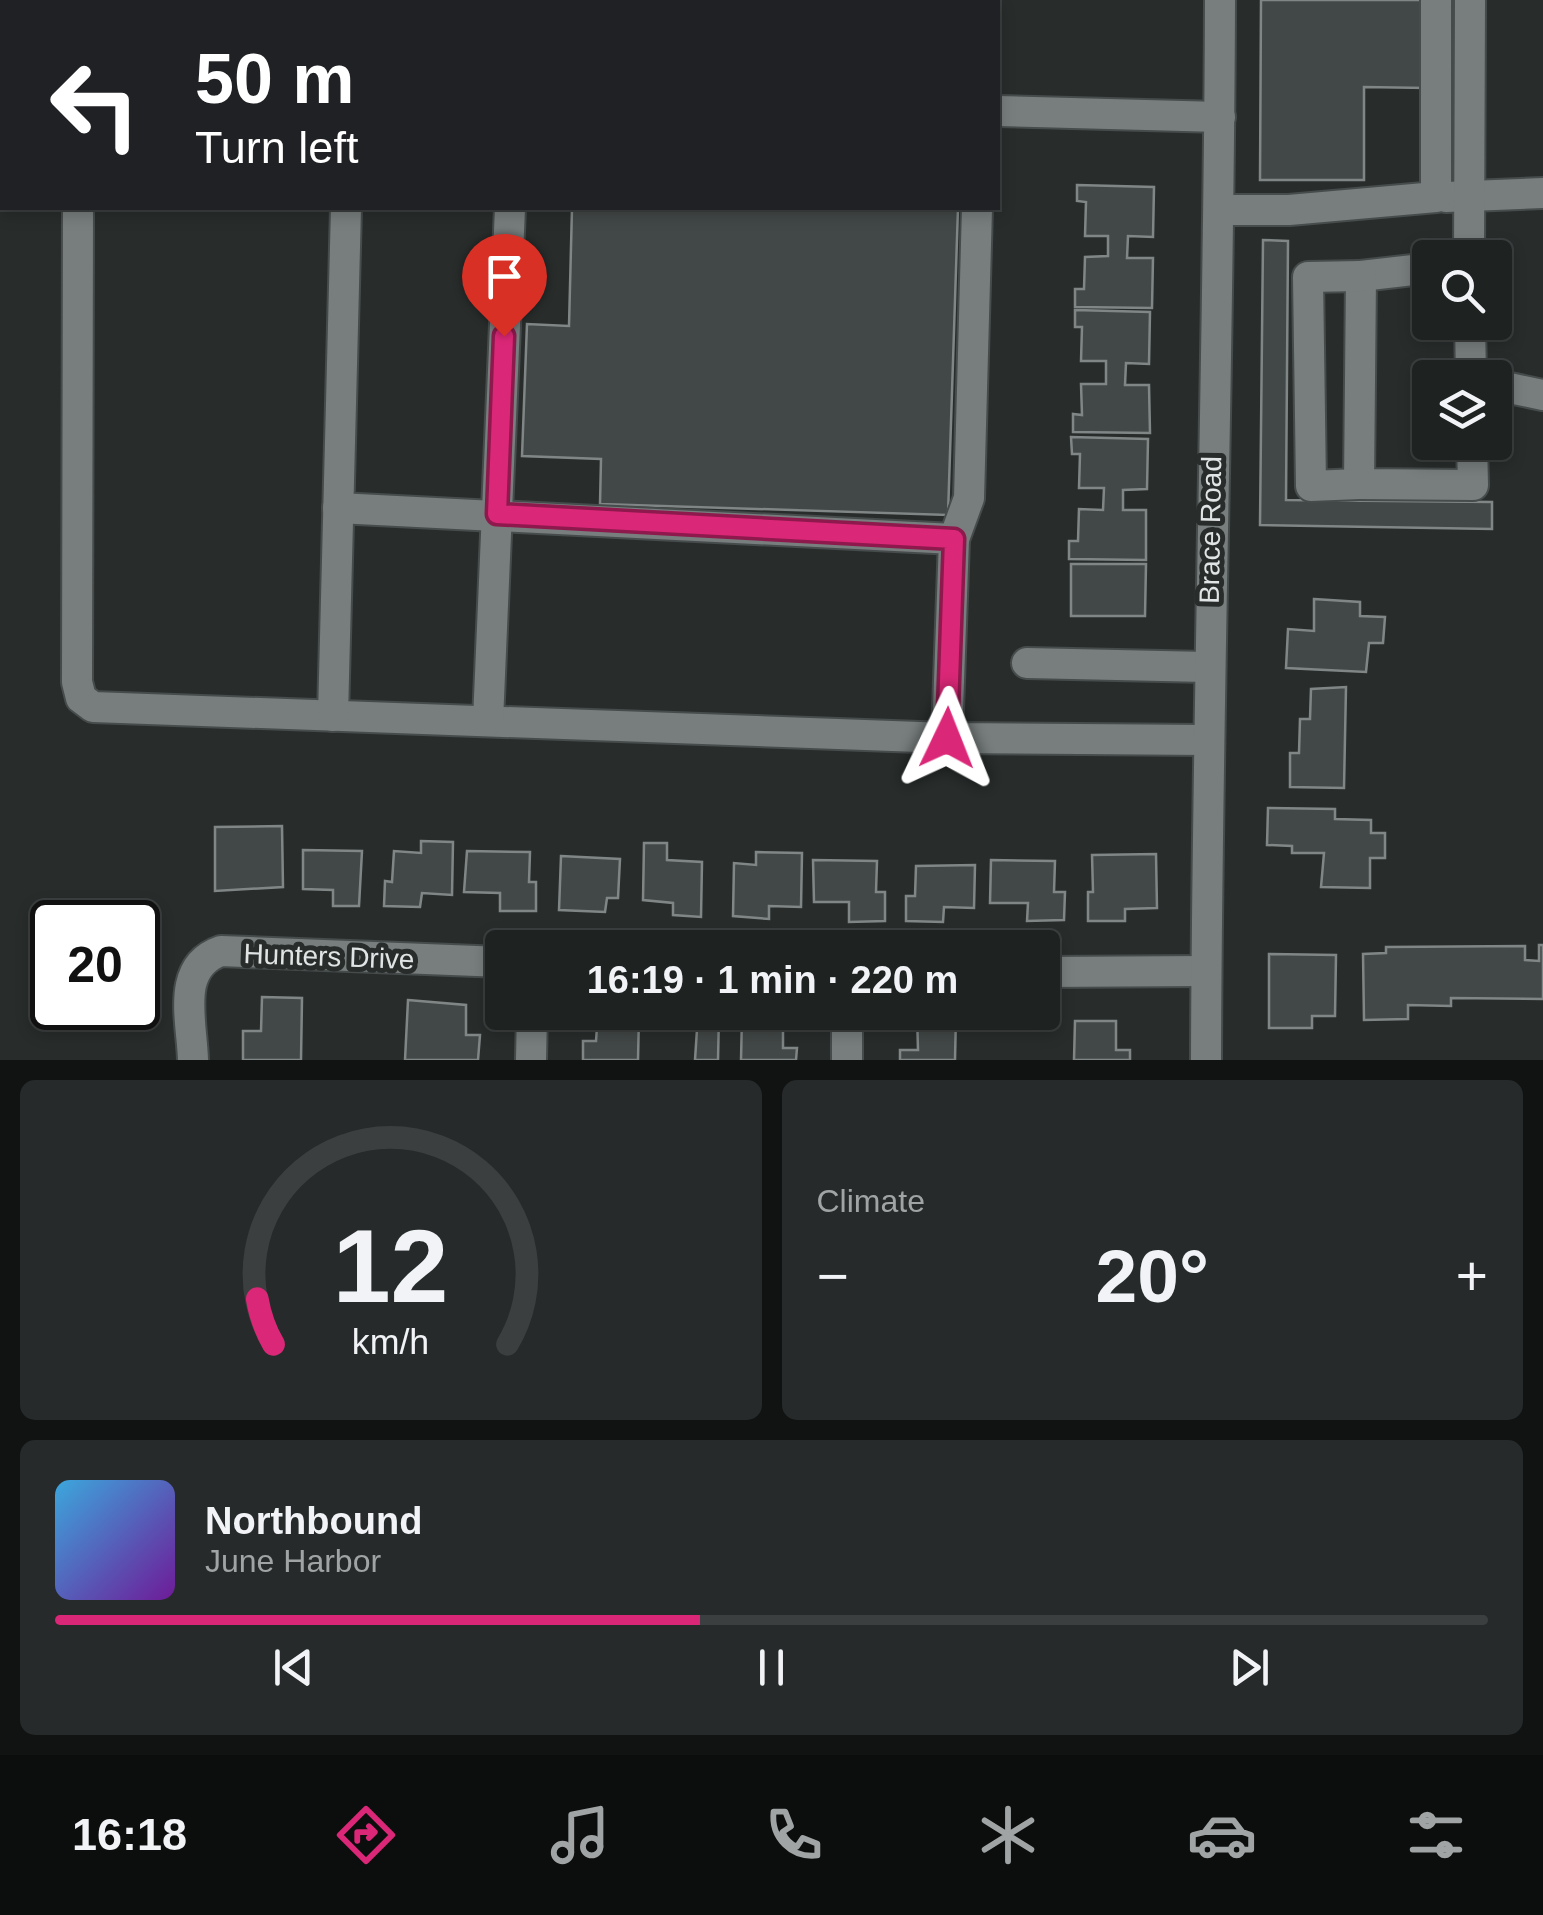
<!DOCTYPE html>
<meta charset="utf-8">
<style>
body{margin:0;font-family:Helvetica,sans-serif;background:#262a2a;color:#f1f3f6;height:100vh;display:flex;flex-direction:column;font-size:38px;white-space:nowrap}
*{box-sizing:border-box;margin:0}
p{font-size:32px;color:#a1a4a5}
.icon{flex:none;width:55px;height:55px;fill:none;stroke:currentColor;stroke-width:2;stroke-linecap:round;stroke-linejoin:round}
.map{position:relative;height:1060px;overflow:hidden}
.panel{display:flex;flex-direction:column;gap:20px;padding:20px;background:#101312;flex:1}
.panel>*{flex:none}
.banner{position:absolute;left:0px;top:0px;width:1000px;height:210px;box-shadow:0 5px 15px #0003,0 0 0 2px #3c3f3f;background:#202124;color:#fff;overflow:hidden}
.tools{position:absolute;left:1412px;top:240px;display:grid;gap:20px}
.tools a{display:grid;place-items:center;width:100px;height:100px;border-radius:10px;background:#1e2221;box-shadow:0 5px 15px #0003,0 0 0 2px #3c3f3f;font-size:50px}
.speed{position:absolute;left:30px;top:900px;display:flex;gap:20px;font-size:50px;font-weight:700;text-align:center}
.speed>*{display:grid;place-content:center;width:130px;height:130px;border-radius:50%;background:#1e2221;box-shadow:0 5px 15px #0003,0 0 0 2px #3c3f3f;line-height:1}
.speed .limit{border:5px solid #111;border-radius:15px;background:#fff;color:#111}
.pin{position:absolute;display:grid;place-items:center;width:85px;height:85px;color:#fff;margin:-102px -42px;border-radius:50% 50% 50% 0;rotate:-45deg;box-shadow:0 0 10px #0007}
.pin .icon{rotate:45deg}
.me{position:absolute;width:110px;margin:-55px;rotate:2deg;stroke-linejoin:round;filter:drop-shadow(0 0 8px #0008)}
.turn{display:flex;align-items:center;gap:35px;height:210px;padding:0 30px;font-size:45px}
.turn .icon{width:130px;height:130px;stroke-width:2.5}
.turn b{display:block;font-size:70px;line-height:85px}
.big{font-size:75px;font-weight:800;line-height:1.1}
.panel .tile{flex:1;display:flex;flex-direction:column;justify-content:center;gap:15px;min-width:0;padding:0 35px;border-radius:15px;background:#262a2a}
.panel .dial{align-items:center;gap:0}
.dial svg{height:260px;overflow:visible;fill:none;stroke:#3c3f3f;stroke-width:7;stroke-linecap:round;text-anchor:middle}
.dial text{fill:#f1f3f6;stroke:none}
.song{display:flex;align-items:center;gap:30px}
.cover{width:120px;height:120px;border-radius:15px;background:linear-gradient(135deg,hsl(200 70% 55%),hsl(280 70% 35%))}
.played{height:10px;border-radius:5px;background:linear-gradient(90deg,#db2777 45%,#3c3f3f 45%)}
.keys{display:flex;justify-content:space-around;direction:ltr}
.heat{display:flex;justify-content:space-between;align-items:center;font-size:55px;direction:ltr}
.panel .tiles{flex:1;display:grid;gap:20px;grid-template-columns:1fr 1fr}
.tile:last-child{grid-column:span 2}
.trip{position:absolute;left:485px;top:930px;width:575px;height:100px;border-radius:10px;background:#1e2221;box-shadow:0 5px 15px #0003,0 0 0 2px #3c3f3f;font-weight:800;line-height:100px;text-align:center}
.dock{display:flex;height:160px;justify-content:space-around;align-items:center;background:#0c0e0d;color:#a1a4a5}
.dock .icon{width:70px;height:70px}
.dock .active{color:#db2777}
.dock b{font-size:45px;color:#f1f3f6}
.map>svg:first-child{display:block}
</style>
<div class="map">
<svg width="1543" height="1060" viewBox="0 0 1543 1060">
<rect width="100%" height="100%" fill="#282d2c"/>
<g fill="#424847" stroke="#808686" stroke-width="2.5">
<path d="M667 0H965L667 2Z"/>
<path d="M1261 0H1427V88L1364 87V180H1260Z"/>
<path d="M1077 185 1154 187 1153 237 1128 236 1127 258H1153L1152 308 1075 307V289H1084L1085 257 1108 256V236H1085L1086 202 1077 201Z"/>
<path d="M572 208H958L948 515 600 504 601 459 522 456 527 324 569 326Z"/>
<path d="M1263 240 1288 241 1286 500 1492 502V529L1260 525Z"/>
<path d="M1075 310 1150 312 1149 364 1126 363 1125 385H1149L1150 433 1073 432V414L1082 415 1081 384H1106V361H1081L1082 327H1075Z"/>
<path d="M1071 437 1148 439 1147 489 1123 490V510H1146V560L1069 559V541H1078L1079 509 1103 510 1104 488H1079L1080 454H1072Z"/>
<path d="M1071 564H1146L1145 616H1071Z"/>
<path d="M1314 599 1360 602V616L1385 617 1383 643H1369L1366 672 1286 668 1288 629 1314 631Z"/>
<path d="M1346 687 1344 788 1290 787V753H1299L1300 719H1310L1311 689Z"/>
<path d="M1268 808 1335 809V819L1371 820V833H1385V858H1370V888L1321 887 1324 853H1292V846L1267 845Z"/>
<path d="M282 826 283 887 215 891V827Z"/>
<path d="M421 841 453 842 452 895 422 893 420 907 384 906 385 881 392 882 394 851 421 853Z"/>
<path d="M644 843H667V860L702 862 701 917 673 915V903L643 900Z"/>
<path d="M303 850 362 851 359 906H333V890L303 889Z"/>
<path d="M467 851 530 852 529 882H536V911H500V893L464 892Z"/>
<path d="M756 852 802 853 801 907 769 906V919L733 916 734 863 756 865Z"/>
<path d="M1156 854 1157 908 1125 909V921H1088V892H1093L1092 855Z"/>
<path d="M561 856 620 859 618 898H607L605 912 559 910Z"/>
<path d="M813 860 877 861 876 892H885V921L849 922V902H814Z"/>
<path d="M991 860 1055 861 1054 892H1065L1064 920 1027 921 1028 903H990Z"/>
<path d="M975 865 974 908 944 907 943 922 906 921V896H915L916 866Z"/>
<path d="M1539 945H1543V999L1451 998V1006L1408 1005V1019L1364 1020 1363 954 1386 953V947L1525 946V960L1539 961Z"/>
<path d="M1269 954 1336 955 1335 1016H1312V1028H1269Z"/>
<path d="M262 997 302 998 301 1060H243V1031H261Z"/>
<path d="M408 1000 466 1005V1035H480L478 1060H405Z"/>
<path d="M598 1012 639 1015 638 1060H583V1041H596Z"/>
<path d="M698 1014H719L718 1060H695Z"/>
<path d="M917 1014 956 1015 955 1060H900V1050H918Z"/>
<path d="M742 1016 783 1017V1048H797L796 1060H741Z"/>
<path d="M1075 1021H1116V1050H1130V1060H1074Z"/>
</g>
<g fill="none" stroke-linecap="round" stroke-linejoin="round">
<defs>
<g id="minor">
<path d="M79 2V0"/>
<path d="M258 2V0"/>
<path d="M350 2V0"/>
<path d="M515 2V0"/>
<path d="M981 2V0"/>
<path d="M998 111 1220 117"/>
<path d="M1446 197 1543 193"/>
<path d="M78 208 77 682 81 698 93 707 947 738"/>
<path d="M977 208 969 498 954 539 947 738 1207 740"/>
<path d="M1219 210H1289L1436 197V0"/>
<path d="M1469 258 1470 0"/>
<path d="M1430 268 1361 276 1359 484 1473 485 1472 442"/>
<path d="M1470 322 1471 378"/>
<path d="M1495 385 1543 395"/>
<path d="M1359 484 1311 486 1308 277 1361 276"/>
<path d="M338 508 954 539"/>
<path d="M1027 663 1207 667"/>
<path d="M333 716 346 208"/>
<path d="M488 721 510 208"/>
<path d="M1042 972 1206 971"/>
<path d="M847 1012V1060"/>
<path d="M193 1060C192 1021 175 967 221 951L502 962"/>
<path d="M531 1060 532 1012"/>
<path d="M1206 1060C1207 706 1219 353 1220 0"/>
</g>
</defs>
<use href="#minor" stroke="#464b4b" stroke-width="34"/>
<use href="#minor" stroke="#777e7d" stroke-width="30"/>
</g>
<g fill="none" stroke-linecap="round" stroke-linejoin="round">
<defs>
<path id="route" d="M504 336 497 514 954 539 947 738"/>
</defs>
<use href="#route" stroke="#8e194d" stroke-width="25"/>
<use href="#route" stroke="#db2777" stroke-width="18"/>
</g>
<g text-anchor="middle" stroke-width="10" stroke-linejoin="round" paint-order="stroke">
<g font-size="28" fill="#e1e4e4" stroke="#282d2c">
<text transform="translate(1210 530) rotate(-89)" y="10">Brace Road</text>
<text transform="translate(329 956) rotate(2)" y="10">Hunters Drive</text>
</g>
</g>
</svg>
<div class="tools">
<a><svg class="icon" aria-label="search" viewBox="0 0 24 24"><circle cx="10" cy="10" r="6"/><path d="M15 15l6 6"/></svg></a>
<a><svg class="icon" aria-label="layers" viewBox="0 0 24 24"><path d="M12 4l9 5-9 5-9-5zM3 14l9 5 9-5"/></svg></a>
</div>
<div class="speed"><div class="limit">20</div></div>
<div class="pin" style="left:504px;top:336px;background:#d93025"><svg class="icon" aria-label="arrive" viewBox="0 0 24 24"><path d="M6 21V4h12l-3 4 3 4H6"/></svg></div>
<svg class="me" style="left:947px;top:738px" viewBox="-20 -20 40 40"><path d="M0-17L14 15 0 8-14 15z" fill="#db2777" stroke="#fff" stroke-width="4"/></svg>
<div class="trip">16:19 · 1 min · 220 m</div>
<div class="banner">
<div class="turn"><svg class="icon" aria-label="left" viewBox="0 0 24 24"><path d="M17 20v-9H6M10 6l-5 5 5 5"/></svg><div><b>50 m</b>Turn left</div></div>
</div>
</div>
<section class="panel">
<div class="tiles">
<div class="tile dial"><svg viewBox="0 0 100 80">
<path d="M14 69A42 42 0 1 1 86 69"/>
<path d="M14 69A42 42 0 0 1 9 55" stroke="#db2777"/>
<text x="50" y="56" font-size="32" font-weight="700">12</text>
<text x="50" y="72" font-size="11">km/h</text>
</svg></div>
<div class="tile"><p>Climate</p>
<div class="heat"><a>−</a><b class="big">20°</b><a>+</a></div>
</div>
<div class="tile">
<div class="song"><i class="cover"></i><div><b>Northbound</b><p>June Harbor</p></div></div>
<div class="played"></div>
<div class="keys"><svg class="icon" aria-label="previous" viewBox="0 0 24 24"><path d="M18 5L8 12l10 7zM5 5v14"/></svg><svg class="icon" aria-label="pause" viewBox="0 0 24 24"><path d="M8 5v14M16 5v14"/></svg><svg class="icon" aria-label="next" viewBox="0 0 24 24"><path d="M6 5l10 7-10 7zM19 5v14"/></svg></div>
</div>
</div>
</section>
<nav class="dock">
<b>16:18</b>
<svg class="icon active" aria-label="directions" viewBox="0 0 24 24"><path d="M12 3l9 9-9 9-9-9zM9 14v-3h6M13 9l2 2-2 2"/></svg>
<svg class="icon" aria-label="music" viewBox="0 0 24 24"><path d="M9 18V5l10-2v13"/><circle cx="6" cy="18" r="3"/><circle cx="16" cy="16" r="3"/></svg>
<svg class="icon" aria-label="phone" viewBox="0 0 24 24"><path d="M5 4h4l2 5-3 2q2 4 5 5l2-3 5 2v4C11 20 4 13 5 4z"/></svg>
<svg class="icon" aria-label="climate" viewBox="0 0 24 24"><path d="M12 3v18M4 7l16 10M4 17L20 7"/></svg>
<svg class="icon" aria-label="car" viewBox="0 0 24 24"><path d="M5 17H2v-5l4-1 3-4h7l3 4 3 1v5h-3M9 17h6M6 11h13"/><circle cx="7" cy="17" r="2"/><circle cx="17" cy="17" r="2"/></svg>
<svg class="icon" aria-label="filters" viewBox="0 0 24 24"><path d="M4 7h16M4 17h16"/><circle cx="9" cy="7" r="2"/><circle cx="15" cy="17" r="2"/></svg>
</nav>
